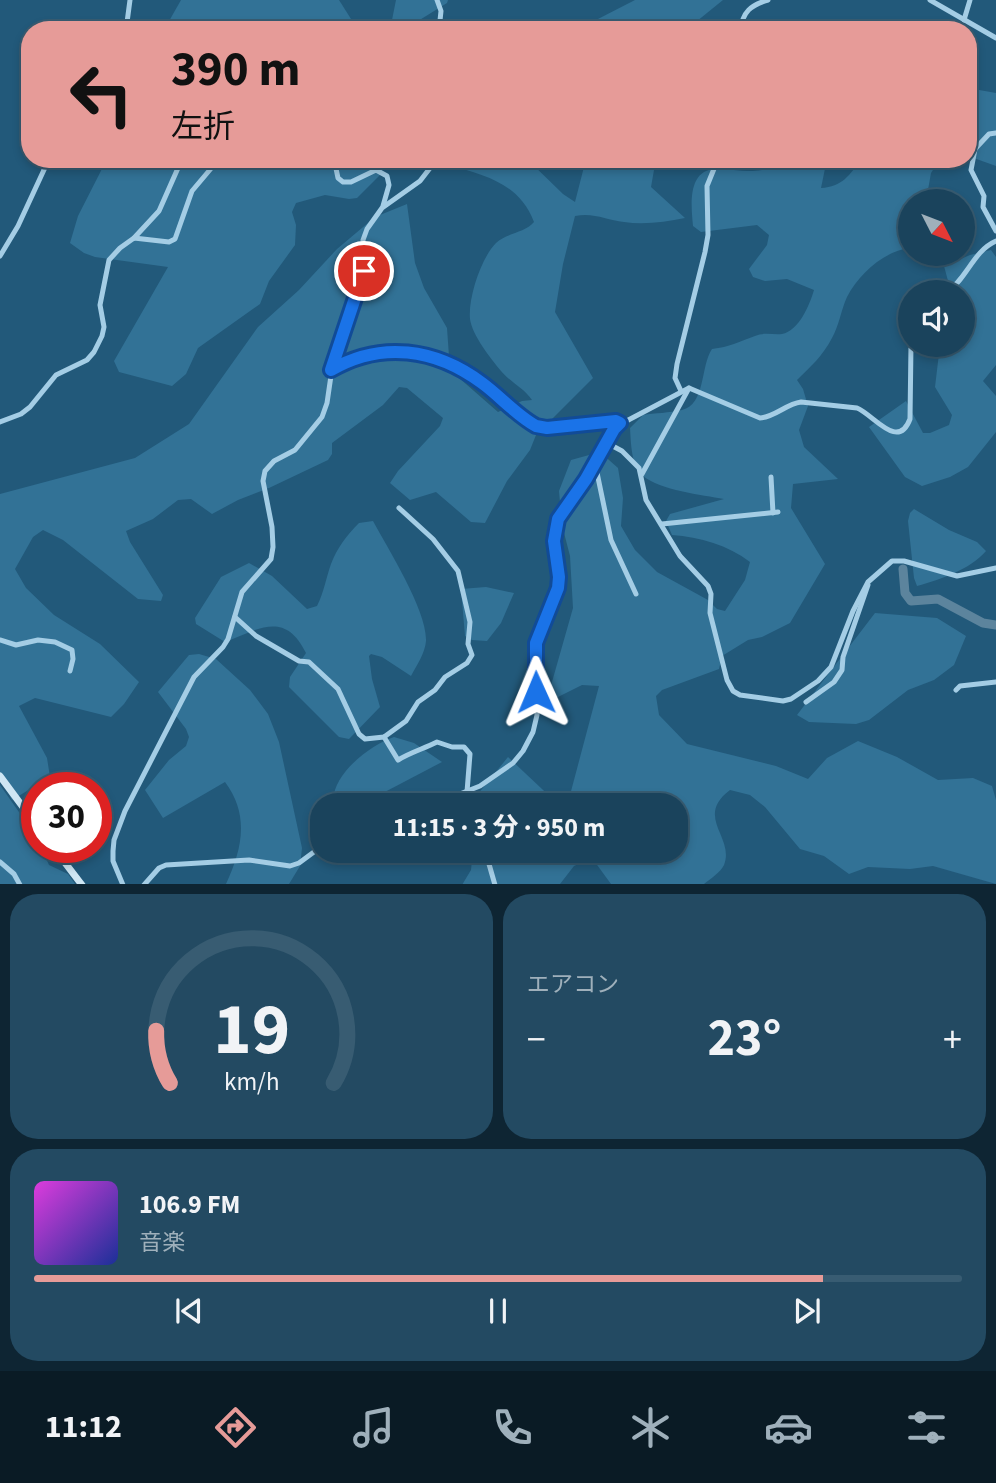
<!DOCTYPE html>
<html lang="ja">
<meta charset="utf-8">
<style>
body{margin:0;font-family:"Source Sans 3","Noto Sans JP",sans-serif;background:#234a62;color:#f1f3f6;height:100vh;display:flex;flex-direction:column;font-size:26px;white-space:nowrap}
*{box-sizing:border-box;margin:0}
p{font-size:23px;color:#9fb0bb}
.icon{flex:none;width:38px;height:38px;fill:none;stroke:currentColor;stroke-width:2;stroke-linecap:round;stroke-linejoin:round}
.map{position:relative;height:884px;overflow:hidden}
.drawer{display:flex;flex-direction:column;gap:10px;padding:10px;background:#0e2533;flex:1}
.drawer>*{flex:none}
.guide{position:absolute;left:21px;top:21px;width:956px;height:147px;border-radius:28px;box-shadow:0 4px 10px #0003,0 0 0 2px #385c72;background:#e69b98;color:#111;overflow:hidden}
.needle{width:46px;rotate:132deg}
.controls{position:absolute;left:898px;top:189px;display:grid;gap:14px}
.controls a{display:grid;place-items:center;width:77px;height:77px;border-radius:50%;background:#1a435c;box-shadow:0 4px 10px #0003,0 0 0 2px #385c72;font-size:35px}
.speed{position:absolute;left:21px;top:772px;display:flex;gap:14px;font-size:35px;font-weight:700;text-align:center}
.speed>*{display:grid;place-content:center;width:91px;height:91px;border-radius:50%;background:#1a435c;box-shadow:0 4px 10px #0003,0 0 0 2px #385c72;line-height:1}
.speed .limit{border:10px solid #d22;background:#fff;color:#111}
.pin{position:absolute;display:grid;place-items:center;width:60px;height:60px;color:#fff;margin:-30px;border:4px solid #fff;border-radius:50%;box-shadow:0 2px 7px #0007}
.me{position:absolute;width:77px;margin:-38px;rotate:359deg;stroke-linejoin:round;filter:drop-shadow(0 0 5px #0008)}
.turn{display:flex;align-items:center;gap:24px;height:147px;padding:0 35px;font-size:32px}
.turn .icon{width:91px;height:91px;stroke-width:2.5}
.turn b{display:block;font-size:49px;line-height:60px}
.big{font-size:52px;font-weight:700;line-height:1.1}
.drawer .card{flex:1;display:flex;flex-direction:column;justify-content:center;gap:10px;min-width:0;padding:0 24px;border-radius:28px;background:#234a62}
.drawer .dial{align-items:center;gap:0}
.dial svg{height:182px;overflow:visible;fill:none;stroke:#385c72;stroke-width:7;stroke-linecap:round;text-anchor:middle}
.dial text{fill:#f1f3f6;stroke:none}
.song{display:flex;align-items:center;gap:21px}
.cover{width:84px;height:84px;border-radius:10px;background:linear-gradient(135deg,hsl(300 70% 55%),hsl(230 70% 35%))}
.played{height:7px;border-radius:4px;background:linear-gradient(90deg,#e69b98 85%,#385c72 85%)}
.keys{display:flex;justify-content:space-around;direction:ltr}
.heat{display:flex;justify-content:space-between;align-items:center;font-size:38px;direction:ltr}
.drawer .tiles{flex:1;display:grid;gap:10px;grid-template-columns:1fr 1fr}
.card:last-child{grid-column:span 2}
.trip{position:absolute;left:310px;top:793px;width:378px;height:70px;border-radius:28px;background:#1a435c;box-shadow:0 4px 10px #0003,0 0 0 2px #385c72;font-weight:700;line-height:70px;text-align:center}
.menu{display:flex;height:112px;justify-content:space-around;align-items:center;background:#0a1b25;color:#9fb0bb}
.menu .icon{width:49px;height:49px}
.menu .on{color:#e69b98}
.menu b{font-size:32px;color:#f1f3f6}
.map>svg:first-child{display:block}
</style>
<div class="map">
<svg width="996" height="885" viewBox="0 0 996 885">
<rect width="100%" height="100%" fill="#22597a"/>
<g fill="#327296">
<path d="M181 0H339L358 30H164Z"/>
<path d="M396 0H448L447 3 418 21 409 30H390Z"/>
<path d="M635 0H723L686 30H588L596 20Z"/>
<path d="M968 88 996 93V166L968 156Z"/>
<path d="M107 159H387L380 175 357 198 349 199 325 195 296 203 292 212 296 225 295 245 269 281 260 304 198 348 186 374 172 386 119 372 114 361 168 267 95 257 84 253 70 243 78 216Z"/>
<path d="M444 159H527L563 194 575 202 586 159H661L654 170 651 187 685 218C665 222 644 225 624 222 607 220 593 212 575 216L563 264 555 312 593 378 536 435 530 450 507 481 485 523 471 522 436 492 410 500 390 483 398 471 440 426 443 418 407 388 399 387 383 405 332 443V454L328 460 269 488 238 500 212 514 191 499 178 500 153 519 126 531 130 542 163 595 161 601 138 599 63 540 43 530 33 537 15 569 26 588 54 615 100 644 139 682 124 704 111 717 35 698 19 706 47 758 50 777 12 800 0 777V494L135 458 189 424 258 327 299 290 337 249 375 217 407 204 415 263 424 288 447 328 450 370 498 412 522 401 532 400C524 388 510 382 501 371 491 359 472 335 470 319 468 298 481 258 496 243 506 233 525 233 534 222 519 183 486 176 450 165Z"/>
<path d="M755 159H827L821 188C842 187 850 175 861 159H940L931 173 926 201H910V248C884 251 859 274 847 297 841 310 839 326 832 338 822 357 811 366 797 380L803 389 808 406 799 430 804 447 838 479 793 484 791 508 825 564 790 623 762 637 748 640 722 656 719 669 662 690 656 696 659 715 687 744 776 766 808 779 827 758 858 741 897 757 938 780 973 778 992 786 996 800V884L933 866 910 869 868 867 849 874 824 856 800 849 765 807 750 795 730 790C694 817 735 837 724 865 721 872 710 879 704 884H611L592 858 574 866 560 884 462 885 471 870 473 851 676 850V805H561L570 795 599 686 582 685 556 698 548 696 573 608 570 556 562 525 559 491 571 460 600 452 618 468 623 498 621 526 635 550 657 572 708 600 717 609 725 611 745 580 750 562C728 545 700 537 672 535L666 521 670 514 724 499C702 495 660 490 643 476 631 466 631 443 630 428L643 415C655 413 669 413 682 410 706 404 700 367 712 349 730 347 738 342 755 336 764 332 773 335 782 334 799 331 810 304 814 290L787 279 765 281 753 277 749 269 767 245 769 235 757 225 701 232 693 226C691 205 687 168 718 169 733 169 746 173 762 170Z"/>
<path d="M991 250 996 257V365L983 381 996 396V432L968 467 950 477 922 486 905 477 869 427 906 401 923 433H930L949 425 952 415 935 387 940 345H962V292H951L944 266 970 255Z"/>
<path d="M914 509 949 530 977 542 986 551C969 570 942 579 917 586L914 578 908 521 910 513Z"/>
<path d="M373 521C388 549 427 610 426 641 425 653 417 665 411 676L382 657 371 654 369 656 372 679 380 707 349 739 339 737 289 687 290 677 306 653C285 610 259 629 225 642L196 624 195 618 221 577 249 563 272 576 307 609 317 606C324 592 326 578 331 564 337 548 347 535 359 523Z"/>
<path d="M486 587 514 593 501 623 487 641 472 640 465 636 461 589Z"/>
<path d="M875 613 937 618 966 636 954 665 934 680 908 690 869 720 856 724 809 722 797 715Z"/>
<path d="M199 654 216 659 250 690 268 714 279 742 302 848 300 866 289 884H226C242 850 250 815 225 782L163 818 145 790 169 760 186 746 189 737 186 729 158 692 189 655Z"/>
<path d="M394 737 414 743 442 762 360 805H334C328 777 371 744 394 737Z"/>
<path d="M508 757 559 805H469Z"/>
<path d="M0 785 35 835 37 847H41L49 865 68 874 75 884H0Z"/>
</g>
<g fill="none" stroke-linecap="round" stroke-linejoin="round">
<path stroke="#5c849d" stroke-width="9" d="M903 569 905 593 911 601 938 599 983 623 996 625"/>
<g stroke="#a4cde5" stroke-width="5">
<path d="M437 0 441 11 439 30"/>
<path d="M930 0 996 38"/>
<path d="M964 20 970 0"/>
<path d="M126 30 130 0"/>
<path d="M741 30C742 12 751 5 768 0"/>
<path d="M996 133 989 134 975 149 971 170 984 196 983 207 996 231"/>
<path d="M334 159 338 178 343 182H351L376 170 387 176 389 185 383 206"/>
<path d="M134 238 159 211 182 159"/>
<path d="M0 256 18 226 49 159"/>
<path d="M947 292C967 279 973 251 996 241"/>
<path d="M331 370C381 340 436 348 482 383 500 396 516 415 536 426L547 428 616 421 620 423"/>
<path d="M681 391 675 378 677 364 705 252 708 235 707 186 718 159"/>
<path d="M0 422 21 414 30 407 56 375 87 360 94 352 102 336 104 327 100 305 109 260 120 248 134 238 169 242 175 239 192 191 219 159"/>
<path d="M607 443 622 451 639 468 646 500 680 556 708 586 711 594 710 613 727 680 733 691 740 695 783 701 791 699 818 681 831 667 853 611 868 582 892 561H904L957 576 996 568"/>
<path d="M595 463 611 540 636 594"/>
<path d="M642 474 689 388"/>
<path d="M771 477 773 513"/>
<path d="M662 524 778 512"/>
<path d="M235 617 256 636 299 661 309 662 338 689 359 734 365 739 384 737 406 721 418 702 435 690 445 677 467 663 472 655 468 644 470 622 458 571 433 539 399 508"/>
<path d="M0 640 16 645 38 640 55 642 72 650 73 659 70 671"/>
<path d="M956 690 960 686 996 682"/>
<path d="M806 702 834 682 842 670 843 657 868 585"/>
<path d="M384 737 398 760C411 752 423 749 437 742L452 747H464L470 754 467 792 471 805"/>
<path d="M432 805 480 786 513 763 523 751 533 732 537 715 536 643 557 588 559 577 554 541 558 519 586 479 617 426 689 388 760 418C775 417 786 404 801 402L857 408C874 415 898 451 910 419L911 345"/>
<path d="M485 850 495 885"/>
<path d="M0 862 14 874 20 885"/>
<path d="M123 885 113 861V851L114 840 125 811 194 677 223 647 228 639 242 592 271 559 273 547 272 527 263 481 265 471 274 461 295 450 322 417 327 403 333 362 364 271 363 240 367 229 382 208 420 181 437 159"/>
<path d="M144 885 159 868 166 865 249 860 290 866 299 863 322 846"/>
</g>
<g stroke="#cee6f4" stroke-width="7">
<path d="M0 776 37 826"/>
<path d="M53 847 82 885"/>
</g>
</g>
<g fill="none" stroke-linecap="round" stroke-linejoin="round">
<defs>
<path id="route" d="M364 271 331 370C381 341 435 348 482 383 500 396 516 415 536 426L547 428 616 421 620 423 614 429 586 479 558 519 554 541 559 577 558 588 536 643V692"/>
</defs>
<use href="#route" stroke="#114b97" stroke-width="18"/>
<use href="#route" stroke="#1a73e8" stroke-width="12"/>
</g>
</svg>
<div class="controls">
<a><svg class="needle" viewBox="-14 -14 28 28"><path d="M0-13l5 13h-10z" fill="#e53935"/><path d="M0 13l5-13h-10z" fill="#9fb0bb"/></svg></a>
<a><svg class="icon" aria-label="sound" viewBox="0 0 24 24"><path d="M4 9h4l5-4v14l-5-4H4zM17 9q2 3 0 6"/></svg></a>
</div>
<div class="speed"><div class="limit">30</div></div>
<div class="pin" style="left:364px;top:271px;background:#d93025"><svg class="icon" aria-label="arrive" viewBox="0 0 24 24"><path d="M6 21V4h12l-3 4 3 4H6"/></svg></div>
<svg class="me" style="left:536px;top:692px" viewBox="-20 -20 40 40"><path d="M0-17L14 15 0 8-14 15z" fill="#1a73e8" stroke="#fff" stroke-width="4"/></svg>
<div class="trip">11:15 · 3 分 · 950 m</div>
<div class="guide">
<div class="turn"><svg class="icon" aria-label="left" viewBox="0 0 24 24"><path d="M17 20v-9H6M10 6l-5 5 5 5"/></svg><div><b>390 m</b>左折</div></div>
</div>
</div>
<section class="drawer">
<div class="tiles">
<div class="card dial"><svg viewBox="0 0 100 80">
<path d="M14 69A42 42 0 1 1 86 69"/>
<path d="M14 69A42 42 0 0 1 8 46" stroke="#e69b98"/>
<text x="50" y="56" font-size="32" font-weight="700">19</text>
<text x="50" y="72" font-size="11">km/h</text>
</svg></div>
<div class="card"><p>エアコン</p>
<div class="heat"><a>−</a><b class="big">23°</b><a>+</a></div>
</div>
<div class="card">
<div class="song"><i class="cover"></i><div><b>106.9 FM</b><p>音楽</p></div></div>
<div class="played"></div>
<div class="keys"><svg class="icon" aria-label="previous" viewBox="0 0 24 24"><path d="M18 5L8 12l10 7zM5 5v14"/></svg><svg class="icon" aria-label="pause" viewBox="0 0 24 24"><path d="M8 5v14M16 5v14"/></svg><svg class="icon" aria-label="next" viewBox="0 0 24 24"><path d="M6 5l10 7-10 7zM19 5v14"/></svg></div>
</div>
</div>
</section>
<nav class="menu">
<b>11:12</b>
<svg class="icon on" aria-label="directions" viewBox="0 0 24 24"><path d="M12 3l9 9-9 9-9-9zM9 14v-3h6M13 9l2 2-2 2"/></svg>
<svg class="icon" aria-label="music" viewBox="0 0 24 24"><path d="M9 18V5l10-2v13"/><circle cx="6" cy="18" r="3"/><circle cx="16" cy="16" r="3"/></svg>
<svg class="icon" aria-label="phone" viewBox="0 0 24 24"><path d="M5 4h4l2 5-3 2q2 4 5 5l2-3 5 2v4C11 20 4 13 5 4z"/></svg>
<svg class="icon" aria-label="climate" viewBox="0 0 24 24"><path d="M12 3v18M4 7l16 10M4 17L20 7"/></svg>
<svg class="icon" aria-label="car" viewBox="0 0 24 24"><path d="M5 17H2v-5l4-1 3-4h7l3 4 3 1v5h-3M9 17h6M6 11h13"/><circle cx="7" cy="17" r="2"/><circle cx="17" cy="17" r="2"/></svg>
<svg class="icon" aria-label="filters" viewBox="0 0 24 24"><path d="M4 7h16M4 17h16"/><circle cx="9" cy="7" r="2"/><circle cx="15" cy="17" r="2"/></svg>
</nav>
